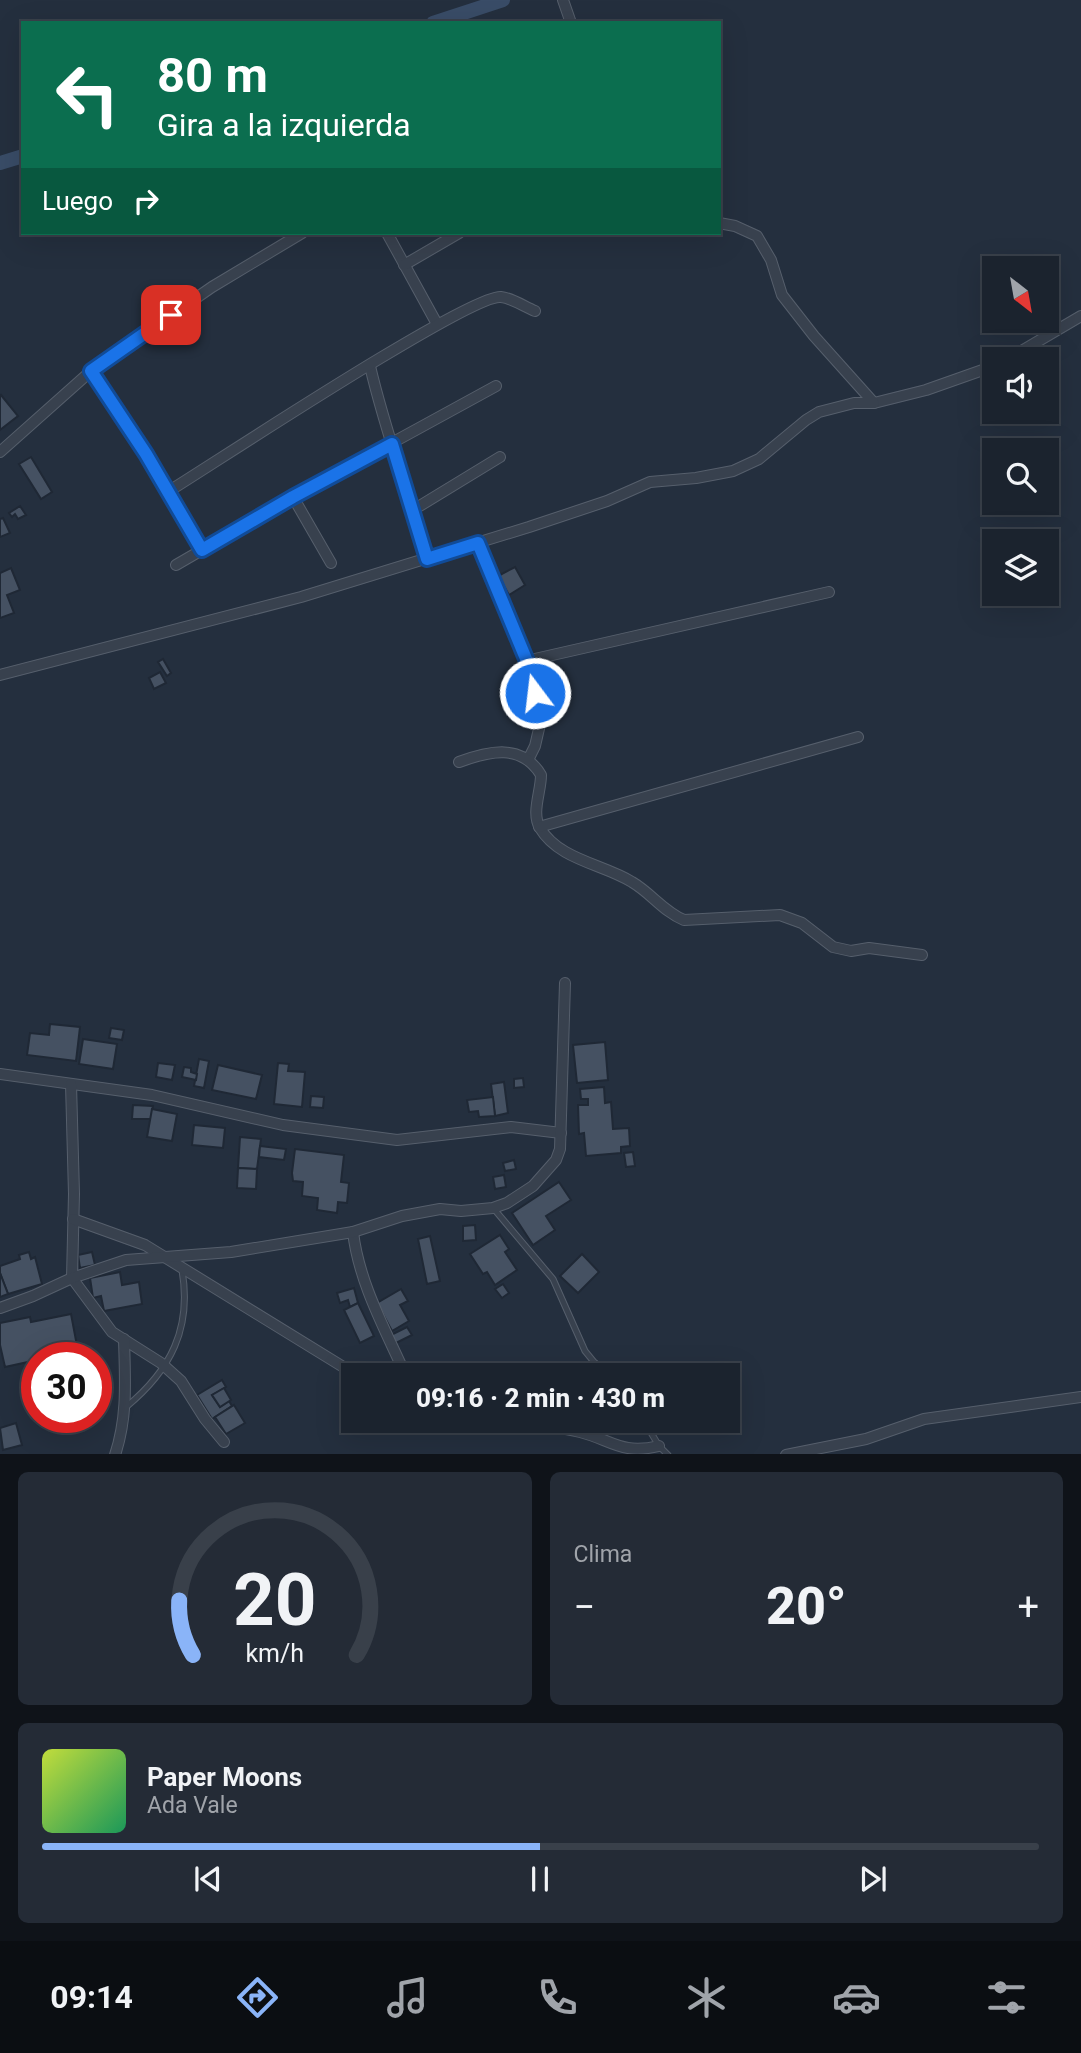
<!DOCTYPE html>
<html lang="es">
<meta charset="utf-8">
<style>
body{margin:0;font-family:Roboto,sans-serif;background:#242b36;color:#f1f3f6;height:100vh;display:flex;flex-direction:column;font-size:26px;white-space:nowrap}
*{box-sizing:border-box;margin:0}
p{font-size:23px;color:#a0a4aa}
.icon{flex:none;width:38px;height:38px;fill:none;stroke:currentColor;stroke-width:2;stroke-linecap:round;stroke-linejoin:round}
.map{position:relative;height:1454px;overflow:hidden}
.panel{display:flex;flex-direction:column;gap:18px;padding:18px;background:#0f1319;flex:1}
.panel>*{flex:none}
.hud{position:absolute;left:21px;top:21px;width:700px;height:214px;border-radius:0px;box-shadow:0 7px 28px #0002,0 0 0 2px #39404a;background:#0b6e4f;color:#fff;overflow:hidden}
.needle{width:46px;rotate:149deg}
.buttons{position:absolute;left:982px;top:256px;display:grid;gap:14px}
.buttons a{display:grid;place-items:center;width:77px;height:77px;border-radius:0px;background:#1b232e;box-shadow:0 7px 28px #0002,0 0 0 2px #39404a;font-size:35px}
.speed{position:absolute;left:21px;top:1342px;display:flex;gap:14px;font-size:35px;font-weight:700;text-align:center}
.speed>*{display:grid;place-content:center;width:91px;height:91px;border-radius:50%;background:#1b232e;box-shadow:0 7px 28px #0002,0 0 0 2px #39404a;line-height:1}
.speed .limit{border:10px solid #d22;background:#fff;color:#111}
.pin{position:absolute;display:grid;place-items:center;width:60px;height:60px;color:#fff;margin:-30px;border-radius:14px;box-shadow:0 4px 10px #0006}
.me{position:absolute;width:77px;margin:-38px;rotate:345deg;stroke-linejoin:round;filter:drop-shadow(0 0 5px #0008)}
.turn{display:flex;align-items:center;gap:24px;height:147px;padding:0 21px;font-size:32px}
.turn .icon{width:91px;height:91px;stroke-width:2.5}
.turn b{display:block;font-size:49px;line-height:60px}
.then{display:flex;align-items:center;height:66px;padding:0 21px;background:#0003;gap:14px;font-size:26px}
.big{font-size:52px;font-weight:800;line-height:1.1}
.panel .card{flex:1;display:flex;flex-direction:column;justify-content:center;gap:10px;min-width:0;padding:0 24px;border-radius:10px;background:#242b36}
.panel .dial{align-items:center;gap:0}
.dial svg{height:182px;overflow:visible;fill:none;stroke:#39404a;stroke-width:7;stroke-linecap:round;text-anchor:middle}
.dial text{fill:#f1f3f6;stroke:none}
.song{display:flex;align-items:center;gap:21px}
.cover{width:84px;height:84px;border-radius:10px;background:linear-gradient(135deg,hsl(70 70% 55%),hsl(150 70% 35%))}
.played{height:7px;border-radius:4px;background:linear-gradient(90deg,#8ab4f8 50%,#39404a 50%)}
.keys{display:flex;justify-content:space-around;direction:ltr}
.heat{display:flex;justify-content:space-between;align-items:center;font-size:38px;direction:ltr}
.panel .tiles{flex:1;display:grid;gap:18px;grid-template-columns:1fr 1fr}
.card:last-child{grid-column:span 2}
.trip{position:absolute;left:341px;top:1363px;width:399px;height:70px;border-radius:0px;background:#1b232e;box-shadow:0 7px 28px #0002,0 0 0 2px #39404a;font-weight:800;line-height:70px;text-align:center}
.tabs{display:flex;height:112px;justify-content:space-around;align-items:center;background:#0b0e12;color:#a0a4aa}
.tabs .icon{width:49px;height:49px}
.tabs .active{color:#8ab4f8}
.tabs b{font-size:32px;color:#f1f3f6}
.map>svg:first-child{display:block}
</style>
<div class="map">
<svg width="1081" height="1455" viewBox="0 0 1081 1455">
<rect width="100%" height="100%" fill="#242f3e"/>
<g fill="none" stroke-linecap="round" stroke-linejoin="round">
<g stroke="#394c67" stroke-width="14">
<path d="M433 23 503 0"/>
<path d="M0 163 23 156"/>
</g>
</g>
<g fill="#455162" stroke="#1f2835" stroke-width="2">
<path d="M1 395 18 416 0 430V396Z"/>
<path d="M31 457 52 492 41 499 19 464Z"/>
<path d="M20 506 26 515 18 519 15 514 12 517 9 513Z"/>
<path d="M3 518 10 533 0 537V519Z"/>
<path d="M515 567 525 585 509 595 498 576Z"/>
<path d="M11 568 20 590 7 595 14 613 0 618V573Z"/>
<path d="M163 659 171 673 167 676 158 662Z"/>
<path d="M160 672 166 683 154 689 149 678Z"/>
<path d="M50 1024 80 1027 76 1061 27 1055 30 1033 49 1035Z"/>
<path d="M111 1028 124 1030 122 1040 109 1038Z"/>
<path d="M83 1039 117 1044 113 1069 79 1064Z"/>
<path d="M605 1042 608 1080 577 1083 573 1045Z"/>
<path d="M199 1059 209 1061 204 1088 194 1086Z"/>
<path d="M158 1063 175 1065 172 1080 156 1077Z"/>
<path d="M278 1063 289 1064 288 1071 305 1072 302 1107 274 1104Z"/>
<path d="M218 1065 262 1075 256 1099 212 1090Z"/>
<path d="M184 1067 191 1068V1072L197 1074 196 1080 182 1077Z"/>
<path d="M523 1078 524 1087 514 1088V1079Z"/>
<path d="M504 1082 508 1113 495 1116 491 1084Z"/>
<path d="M604 1087 605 1103 611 1102 613 1129 629 1128 630 1146 621 1147V1153L586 1156 584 1133 579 1134 578 1105H588V1099H581L580 1089Z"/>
<path d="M311 1096 324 1097 323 1108 310 1107Z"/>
<path d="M493 1097 495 1116 479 1117 478 1111 469 1112 467 1100Z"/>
<path d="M133 1105 153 1106 151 1119H132Z"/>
<path d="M152 1109 177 1114 172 1141 147 1137Z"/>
<path d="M194 1125 225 1128 223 1148 192 1145Z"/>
<path d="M240 1137 261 1139 257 1169 238 1168Z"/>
<path d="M260 1146 286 1149 284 1160 259 1157Z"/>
<path d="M295 1149 344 1155 341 1182 349 1183 347 1203 338 1202 337 1213 317 1210 318 1198 302 1196 303 1182 293 1181 292 1173Z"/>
<path d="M633 1152 635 1166 626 1167 624 1153Z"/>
<path d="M514 1160 516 1169 505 1171 503 1163Z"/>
<path d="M238 1168 257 1169 256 1189 237 1188Z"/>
<path d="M504 1175 506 1187 495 1189 493 1177Z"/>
<path d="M559 1182 571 1200 546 1216 555 1230 533 1245 512 1213Z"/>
<path d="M475 1225 476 1240 463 1241V1226Z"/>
<path d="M500 1235 509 1249 505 1252 517 1270 495 1285 487 1272 483 1274 470 1254Z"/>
<path d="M430 1236 440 1281 427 1284 418 1239Z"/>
<path d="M29 1252 31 1259 35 1257 42 1284 8 1294 0 1273V1266L20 1259 19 1255Z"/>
<path d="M92 1252 95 1265 80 1268 78 1255Z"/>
<path d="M582 1254 599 1272 578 1293 560 1276Z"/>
<path d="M120 1272 122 1285 139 1282 142 1304 104 1311 101 1296 93 1298 90 1278Z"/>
<path d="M0 1273 8 1294 0 1297Z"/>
<path d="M503 1284 509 1293 502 1298 495 1289Z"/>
<path d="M354 1288 358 1303 350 1307 348 1300 340 1303 337 1293Z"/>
<path d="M401 1289 408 1301 400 1305 409 1321 392 1331 377 1303Z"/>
<path d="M358 1303 374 1336 360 1343 344 1310Z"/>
<path d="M71 1314 78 1351 5 1367 0 1345V1323L30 1317 31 1322Z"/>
<path d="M407 1327 412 1335 396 1343 391 1335Z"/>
<path d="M222 1380 226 1387 212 1395 220 1407 229 1401 232 1406 212 1419 197 1395Z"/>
<path d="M224 1388 231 1400 220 1407 212 1395Z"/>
<path d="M234 1405 245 1423 226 1434 215 1417Z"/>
<path d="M16 1423 22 1445 3 1450 0 1428Z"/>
</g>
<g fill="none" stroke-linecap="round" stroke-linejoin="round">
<defs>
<g id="service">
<path d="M494 1209 553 1279 585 1351 594 1362 612 1376"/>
<path d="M126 1407C171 1370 192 1328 182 1270"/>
<path d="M644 1421 659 1446 668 1455"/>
</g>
<g id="minor">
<path d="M563 0 571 23"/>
<path d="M719 223 735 226 757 236 771 260 782 295 814 336 874 403 926 390 994 366"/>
<path d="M387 233 437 324"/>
<path d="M404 265 459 233"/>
<path d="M1008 359 1081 316"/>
<path d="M370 366C385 431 409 494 427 559"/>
<path d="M91 371 146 454 203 550"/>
<path d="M0 452 91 371 212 287 302 233"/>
<path d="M169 491C213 464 470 294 501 297 512 298 525 307 535 311"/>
<path d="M293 497 331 563"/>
<path d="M413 510 500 457"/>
<path d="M478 543 529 666 541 720 535 746 528 760"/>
<path d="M176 565 293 497 496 386"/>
<path d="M526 661 829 592"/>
<path d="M0 675 301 597 529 527 607 501 650 482 696 478 733 471 759 459 806 420 819 412 854 403H874"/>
<path d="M459 762C489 751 522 743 541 775 541 792 531 813 540 828 559 860 603 864 632 882 651 893 664 912 684 920L780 915 802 923 833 947 851 951 869 948 922 955"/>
<path d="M539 827 858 737"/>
<path d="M0 1074 152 1095 283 1125 397 1140 511 1127 561 1133"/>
<path d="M71 1084 74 1194 72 1278 112 1332 161 1363 181 1381 205 1419 224 1442"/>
<path d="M73 1219 145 1245 358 1376"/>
<path d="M353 1232C359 1283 385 1329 406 1376"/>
<path d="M0 1308 33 1296 72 1278 126 1260 231 1252 353 1232 402 1216 440 1209 461 1211 493 1208 507 1203 533 1186 556 1160 560 1149 565 983"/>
<path d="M514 1421C536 1425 558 1427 580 1432 612 1440 621 1455 659 1446"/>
<path d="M115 1455C128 1416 125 1379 124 1339"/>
<path d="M786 1455 866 1439 924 1419 1081 1397"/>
</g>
</defs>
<use href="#service" stroke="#565f6c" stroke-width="7"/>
<use href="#minor" stroke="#565f6c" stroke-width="12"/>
<use href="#service" stroke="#38414e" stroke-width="5"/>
<use href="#minor" stroke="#38414e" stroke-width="10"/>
</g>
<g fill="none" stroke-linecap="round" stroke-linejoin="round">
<defs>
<path id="route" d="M171 315 91 371 146 454 202 550 293 497 392 444 427 559 478 543 529 666 535 693"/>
</defs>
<use href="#route" stroke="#114b97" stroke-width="18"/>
<use href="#route" stroke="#1a73e8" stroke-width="12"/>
</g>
</svg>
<div class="buttons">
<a><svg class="needle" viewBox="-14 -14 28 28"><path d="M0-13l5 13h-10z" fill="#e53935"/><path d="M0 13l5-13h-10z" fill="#a0a4aa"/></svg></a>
<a><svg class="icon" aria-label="sound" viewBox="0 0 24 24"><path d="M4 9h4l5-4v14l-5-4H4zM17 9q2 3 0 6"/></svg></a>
<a><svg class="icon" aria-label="search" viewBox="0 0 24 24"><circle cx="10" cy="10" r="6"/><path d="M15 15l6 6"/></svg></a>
<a><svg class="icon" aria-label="layers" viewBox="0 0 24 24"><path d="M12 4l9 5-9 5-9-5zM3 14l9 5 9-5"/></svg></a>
</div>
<div class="speed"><div class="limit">30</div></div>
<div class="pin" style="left:171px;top:315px;background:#d93025"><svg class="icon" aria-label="arrive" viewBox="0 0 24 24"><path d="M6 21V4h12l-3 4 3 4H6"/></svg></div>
<svg class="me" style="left:535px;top:693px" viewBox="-20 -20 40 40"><circle r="17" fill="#1a73e8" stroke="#fff" stroke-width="3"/><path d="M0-11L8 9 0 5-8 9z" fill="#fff"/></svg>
<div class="trip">09:16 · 2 min · 430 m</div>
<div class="hud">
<div class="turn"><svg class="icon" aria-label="left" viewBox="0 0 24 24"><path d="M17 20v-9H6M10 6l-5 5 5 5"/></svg><div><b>80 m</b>Gira a la izquierda</div></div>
<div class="then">Luego<svg class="icon" aria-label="right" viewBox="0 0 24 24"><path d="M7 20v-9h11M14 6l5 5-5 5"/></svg></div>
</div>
</div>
<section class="panel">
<div class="tiles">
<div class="card dial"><svg viewBox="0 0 100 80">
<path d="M14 69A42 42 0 1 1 86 69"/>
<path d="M14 69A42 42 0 0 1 8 45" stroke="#8ab4f8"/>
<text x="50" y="56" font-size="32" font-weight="700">20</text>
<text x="50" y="72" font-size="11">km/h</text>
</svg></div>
<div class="card"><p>Clima</p>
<div class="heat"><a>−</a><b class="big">20°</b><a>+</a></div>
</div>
<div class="card">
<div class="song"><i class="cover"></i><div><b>Paper Moons</b><p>Ada Vale</p></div></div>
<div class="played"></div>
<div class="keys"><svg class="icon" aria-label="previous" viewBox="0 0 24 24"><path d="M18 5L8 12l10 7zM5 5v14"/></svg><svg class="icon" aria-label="pause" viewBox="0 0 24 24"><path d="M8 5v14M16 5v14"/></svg><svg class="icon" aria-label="next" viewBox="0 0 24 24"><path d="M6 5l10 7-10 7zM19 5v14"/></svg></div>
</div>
</div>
</section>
<nav class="tabs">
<b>09:14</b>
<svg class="icon active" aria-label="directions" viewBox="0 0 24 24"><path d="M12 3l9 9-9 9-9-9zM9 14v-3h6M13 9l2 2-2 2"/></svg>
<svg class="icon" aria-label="music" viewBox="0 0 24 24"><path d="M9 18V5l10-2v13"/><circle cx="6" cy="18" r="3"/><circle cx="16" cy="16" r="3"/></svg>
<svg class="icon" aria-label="phone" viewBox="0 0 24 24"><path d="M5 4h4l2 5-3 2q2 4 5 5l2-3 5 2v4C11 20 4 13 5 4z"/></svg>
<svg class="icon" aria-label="climate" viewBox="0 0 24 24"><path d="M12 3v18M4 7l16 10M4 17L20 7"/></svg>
<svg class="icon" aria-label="car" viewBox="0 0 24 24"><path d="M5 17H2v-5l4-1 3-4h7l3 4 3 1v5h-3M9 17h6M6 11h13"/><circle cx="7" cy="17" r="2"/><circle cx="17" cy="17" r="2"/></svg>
<svg class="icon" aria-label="filters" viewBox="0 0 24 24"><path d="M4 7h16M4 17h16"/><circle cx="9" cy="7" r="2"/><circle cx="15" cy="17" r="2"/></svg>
</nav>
